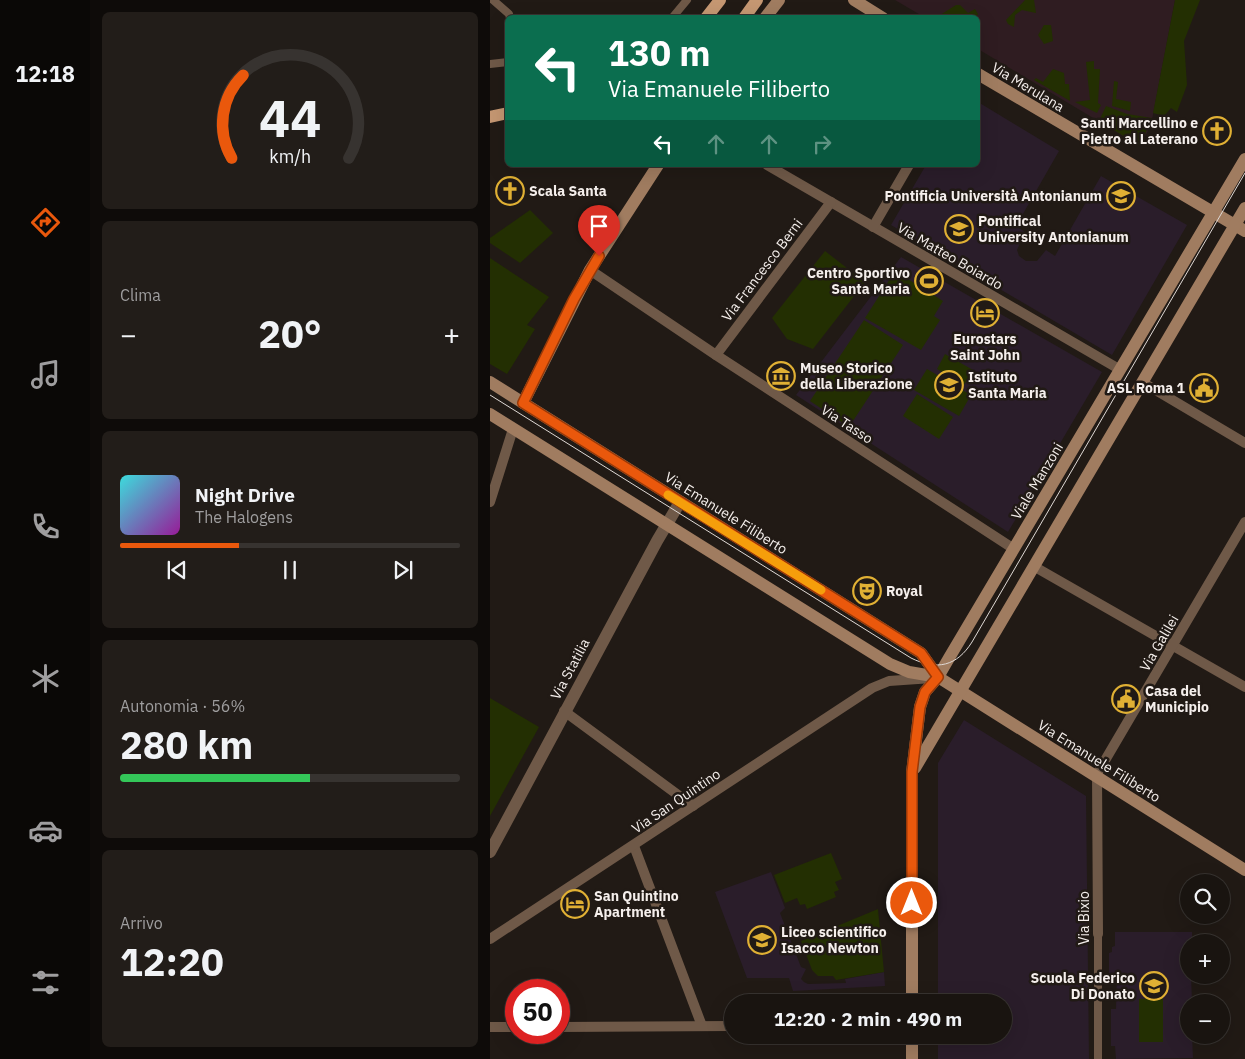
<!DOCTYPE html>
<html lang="it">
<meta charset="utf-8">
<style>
body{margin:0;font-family:"IBM Plex Sans",sans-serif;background:#221d19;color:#f1f3f6;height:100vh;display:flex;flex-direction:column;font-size:19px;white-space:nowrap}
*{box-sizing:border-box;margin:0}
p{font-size:16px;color:#9f9e9f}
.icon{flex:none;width:28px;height:28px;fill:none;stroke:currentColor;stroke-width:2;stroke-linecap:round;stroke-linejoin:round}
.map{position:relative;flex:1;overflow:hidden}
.details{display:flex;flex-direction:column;gap:12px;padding:12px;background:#0e0b09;width:400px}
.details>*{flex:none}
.guide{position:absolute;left:15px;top:15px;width:475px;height:152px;border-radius:8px;box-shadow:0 5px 20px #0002,0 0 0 1px #373330;background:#0b6e4f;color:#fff;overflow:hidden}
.controls{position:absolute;left:690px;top:874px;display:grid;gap:10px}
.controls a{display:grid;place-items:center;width:50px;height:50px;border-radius:50%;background:#191410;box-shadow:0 5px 20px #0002,0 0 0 1px #373330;font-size:25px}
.speed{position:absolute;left:15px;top:979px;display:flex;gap:10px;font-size:25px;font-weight:700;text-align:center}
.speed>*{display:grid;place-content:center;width:65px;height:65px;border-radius:50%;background:#191410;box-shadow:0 5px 20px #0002,0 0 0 1px #373330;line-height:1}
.speed .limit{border:8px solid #d22;background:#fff;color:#111}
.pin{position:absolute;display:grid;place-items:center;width:42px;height:42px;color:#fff;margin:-51px -21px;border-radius:50% 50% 50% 0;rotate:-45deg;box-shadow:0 0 5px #0007}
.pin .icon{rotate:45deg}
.me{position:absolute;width:55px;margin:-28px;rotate:0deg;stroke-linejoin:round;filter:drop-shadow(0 0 4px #0008)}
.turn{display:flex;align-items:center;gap:18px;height:105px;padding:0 20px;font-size:22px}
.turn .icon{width:65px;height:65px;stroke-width:2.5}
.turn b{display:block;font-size:35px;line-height:42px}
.lanes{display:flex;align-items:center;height:48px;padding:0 20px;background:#0003;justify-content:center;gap:25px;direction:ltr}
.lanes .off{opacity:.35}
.big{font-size:38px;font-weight:700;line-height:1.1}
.details .tile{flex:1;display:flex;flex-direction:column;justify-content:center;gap:8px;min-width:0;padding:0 18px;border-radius:8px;background:#221d19}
.details .dial{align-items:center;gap:0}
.dial svg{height:130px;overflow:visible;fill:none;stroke:#373330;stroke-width:7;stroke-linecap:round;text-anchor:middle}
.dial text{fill:#f1f3f6;stroke:none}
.song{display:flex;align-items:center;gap:15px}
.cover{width:60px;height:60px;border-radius:8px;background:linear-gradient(135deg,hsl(180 70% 55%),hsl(300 70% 35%))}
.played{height:5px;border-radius:2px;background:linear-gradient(90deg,#ea580c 35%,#373330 35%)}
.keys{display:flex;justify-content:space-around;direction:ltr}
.heat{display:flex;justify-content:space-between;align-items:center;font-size:28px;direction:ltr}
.charge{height:8px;border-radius:4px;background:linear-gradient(90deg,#34c759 56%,#373330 0)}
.trip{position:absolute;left:234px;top:994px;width:288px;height:50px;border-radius:25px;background:#191410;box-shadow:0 5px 20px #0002,0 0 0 1px #373330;font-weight:700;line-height:50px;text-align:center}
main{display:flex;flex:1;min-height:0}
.menu{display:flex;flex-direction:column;width:90px;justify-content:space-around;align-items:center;background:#0a0806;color:#9f9e9f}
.menu .icon{width:35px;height:35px}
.menu .current{color:#ea580c}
.menu b{font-size:22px;color:#f1f3f6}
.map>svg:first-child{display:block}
</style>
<main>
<nav class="menu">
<b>12:18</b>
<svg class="icon current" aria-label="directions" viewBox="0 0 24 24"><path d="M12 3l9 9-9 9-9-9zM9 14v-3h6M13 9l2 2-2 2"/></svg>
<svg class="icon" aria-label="music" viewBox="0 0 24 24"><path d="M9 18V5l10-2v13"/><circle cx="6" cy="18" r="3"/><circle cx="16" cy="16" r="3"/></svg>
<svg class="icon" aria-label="phone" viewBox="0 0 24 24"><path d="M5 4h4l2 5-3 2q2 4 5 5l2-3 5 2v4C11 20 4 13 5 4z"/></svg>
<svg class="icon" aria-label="climate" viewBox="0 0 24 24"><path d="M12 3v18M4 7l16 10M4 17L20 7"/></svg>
<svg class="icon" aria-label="car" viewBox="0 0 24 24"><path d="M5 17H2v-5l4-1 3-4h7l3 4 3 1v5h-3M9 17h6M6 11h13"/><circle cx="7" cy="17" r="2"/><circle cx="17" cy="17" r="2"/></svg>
<svg class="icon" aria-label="filters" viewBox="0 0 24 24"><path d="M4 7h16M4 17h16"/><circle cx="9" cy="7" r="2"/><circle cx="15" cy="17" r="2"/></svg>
</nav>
<section class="details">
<div class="tile dial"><svg viewBox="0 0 100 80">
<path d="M14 69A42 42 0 1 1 86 69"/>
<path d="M14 69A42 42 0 0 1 21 18" stroke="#ea580c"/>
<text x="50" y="56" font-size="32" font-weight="700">44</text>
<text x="50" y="72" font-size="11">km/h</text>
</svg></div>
<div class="tile"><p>Clima</p>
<div class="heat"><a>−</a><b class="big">20°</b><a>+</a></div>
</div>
<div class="tile">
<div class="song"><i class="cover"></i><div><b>Night Drive</b><p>The Halogens</p></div></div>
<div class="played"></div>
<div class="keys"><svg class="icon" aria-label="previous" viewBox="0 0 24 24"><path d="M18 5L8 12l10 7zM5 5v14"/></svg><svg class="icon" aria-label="pause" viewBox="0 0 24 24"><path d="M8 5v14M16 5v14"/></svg><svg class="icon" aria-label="next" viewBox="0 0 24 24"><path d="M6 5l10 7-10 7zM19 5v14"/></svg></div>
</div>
<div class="tile"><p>Autonomia · 56%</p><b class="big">280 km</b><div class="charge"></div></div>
<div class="tile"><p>Arrivo</p><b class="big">12:20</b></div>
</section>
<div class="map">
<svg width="755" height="1059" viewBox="0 0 755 1059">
<rect width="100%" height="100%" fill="#211a15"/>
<g fill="#2a1d2a">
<path d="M488 102 569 151 526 226 535 232 527 250 529 256 536 261H547L556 250 565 256 611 176 697 225 622 355 401 225 436 165H488Z"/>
<path d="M411 257 612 372 518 532 306 395Z"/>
<path d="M474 720 596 796 599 1059H448V1035H512V1002H448V763Z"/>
<path d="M281 872 295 908 290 913 311 967 316 969 311 979 314 982 318 984 356 983 355 979 394 972 395 986 303 991 299 978H257L225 892Z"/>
<path d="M625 932H702V942H699V975H701L702 1002H699V1035H702L703 1058 626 1059 625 1046H621V1009H626L627 974H619V953L622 952V947L625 946Z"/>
</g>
<path fill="#2f1c21" d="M405 0H685L661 125 650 146 488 49V18L434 17Z"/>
<g fill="#232f02">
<path d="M535 0H544L546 13 532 10 525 15 524 27 518 24 516 20Z"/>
<path d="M685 0H710L694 41 697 85 687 112 681 108 674 116 663 113Z"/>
<path d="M466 5H470L478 13 485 9 488 14 486 17H447Z"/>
<path d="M554 25H561L563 41 554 44 548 35Z"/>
<path d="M604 61V69H610L608 103 611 105 607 113 585 102 600 100 596 62Z"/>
<path d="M563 69 574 73 575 84H579L580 101 544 80 546 78 553 82Z"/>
<path d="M624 81 628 82 626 99 641 102 640 111 622 106Z"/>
<path d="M616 106 637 114 662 118 650 146 609 121Z"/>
<path d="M40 210 63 233 30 263 0 243V238Z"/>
<path d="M335 251 375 282 323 349 297 339 282 318Z"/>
<path d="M0 258 59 297 37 325 45 329 17 374 0 364Z"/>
<path d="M405 271 453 301 444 316 450 320 431 350 375 318Z"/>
<path d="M374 320 413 345 359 427 320 401Z"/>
<path d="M455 354 483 370 474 385 447 369Z"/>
<path d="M437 369 481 395 469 416 424 390Z"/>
<path d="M427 394 463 417 449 439 413 416Z"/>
<path d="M0 698 49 727 0 816Z"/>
<path d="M341 853 352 879 345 882 349 890 344 892 346 897 317 909 315 904 310 905 307 898 295 903 284 875Z"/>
<path d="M388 909 394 972 346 980 343 976H328L322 970 311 941Z"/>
<path d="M673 998V1042H649V999Z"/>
</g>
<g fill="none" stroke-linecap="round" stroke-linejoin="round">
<g stroke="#6f5948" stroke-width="8">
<path d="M3 0 19 14 20 18"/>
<path d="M182 18 197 0"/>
<path d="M0 64 18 62"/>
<path d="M608 934V1059"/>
</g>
<g stroke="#6f5948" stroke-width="10">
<path d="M277 165 629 369"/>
<path d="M383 227 419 165"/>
<path d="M100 270 226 355 524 549"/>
<path d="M226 355 341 202"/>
<path d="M652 382 755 443"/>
<path d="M0 502 23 429"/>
<path d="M545 567 755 687"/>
<path d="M74 711 203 806"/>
<path d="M144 846 212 1026"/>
<path d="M608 934 607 774 755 522"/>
<path d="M0 939 382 688 399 681 442 678"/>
<path d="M0 1027H26"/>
<path d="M69 1027 242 1026"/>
</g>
<path stroke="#6f5948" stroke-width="12" d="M0 852 167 541 190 502"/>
<g stroke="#a07c60" stroke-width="12">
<path d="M364 0 393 18"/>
<path d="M275 18 289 0"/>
<path d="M488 74 755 231"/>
<path d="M0 382 431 653 448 677"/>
<path d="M33 403 100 270 168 165"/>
<path d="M0 414 400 664 419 672 448 677 755 870"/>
<path d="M425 768 755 208"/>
<path d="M422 1002V773L430 707 435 692 448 677 459 658 755 159"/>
<path d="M422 1035V1059"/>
</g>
<g stroke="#c59772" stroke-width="12">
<path d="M216 18 230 0"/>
<path d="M254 18 267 0"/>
<path d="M0 117 18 113"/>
</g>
<path stroke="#dfd9d5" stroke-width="1" d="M0 395 421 658C447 671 467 666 482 642L755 173"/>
</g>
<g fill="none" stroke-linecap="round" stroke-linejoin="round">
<defs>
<path id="route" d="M109 256 84 299 33 403 431 653 448 677 435 692 430 707 422 772V903"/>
</defs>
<use href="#route" stroke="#983908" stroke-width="12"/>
<use href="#route" stroke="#ea580c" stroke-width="9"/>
<path stroke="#f59e0b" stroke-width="9" d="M178 495 331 590"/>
</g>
<defs>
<symbol id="church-ring" viewBox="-11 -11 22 22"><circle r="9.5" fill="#211a15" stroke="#e0b034" stroke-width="1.5"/><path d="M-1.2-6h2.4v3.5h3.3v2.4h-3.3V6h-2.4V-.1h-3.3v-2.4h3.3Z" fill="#e0b034"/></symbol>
<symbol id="university-ring" viewBox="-11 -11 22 22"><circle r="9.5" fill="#211a15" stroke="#e0b034" stroke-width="1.5"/><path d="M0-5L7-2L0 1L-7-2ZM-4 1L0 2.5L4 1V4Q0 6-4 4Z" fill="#e0b034"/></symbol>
<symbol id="stadium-ring" viewBox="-11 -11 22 22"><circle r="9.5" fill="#211a15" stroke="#e0b034" stroke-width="1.5"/><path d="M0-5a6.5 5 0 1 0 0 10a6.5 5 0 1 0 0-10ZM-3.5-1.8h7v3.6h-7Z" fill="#e0b034"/></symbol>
<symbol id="hotel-ring" viewBox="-11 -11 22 22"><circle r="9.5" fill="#211a15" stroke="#e0b034" stroke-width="1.5"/><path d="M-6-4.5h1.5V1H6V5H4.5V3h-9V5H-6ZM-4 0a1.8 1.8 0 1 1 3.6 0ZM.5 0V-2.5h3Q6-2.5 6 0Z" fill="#e0b034"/></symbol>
<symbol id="museum-ring" viewBox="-11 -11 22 22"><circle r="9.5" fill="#211a15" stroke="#e0b034" stroke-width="1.5"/><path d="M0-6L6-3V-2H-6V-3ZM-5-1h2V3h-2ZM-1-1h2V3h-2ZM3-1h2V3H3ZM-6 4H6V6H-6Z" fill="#e0b034"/></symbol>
<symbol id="school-ring" viewBox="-11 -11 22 22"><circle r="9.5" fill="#211a15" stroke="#e0b034" stroke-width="1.5"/><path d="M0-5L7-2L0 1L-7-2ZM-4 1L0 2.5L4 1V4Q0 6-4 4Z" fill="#e0b034"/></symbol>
<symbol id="civic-ring" viewBox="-11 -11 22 22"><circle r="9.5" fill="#211a15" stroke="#e0b034" stroke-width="1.5"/><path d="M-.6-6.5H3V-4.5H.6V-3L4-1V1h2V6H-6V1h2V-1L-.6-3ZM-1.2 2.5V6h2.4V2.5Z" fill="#e0b034"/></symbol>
<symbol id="theatre-ring" viewBox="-11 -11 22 22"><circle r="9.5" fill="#211a15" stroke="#e0b034" stroke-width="1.5"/><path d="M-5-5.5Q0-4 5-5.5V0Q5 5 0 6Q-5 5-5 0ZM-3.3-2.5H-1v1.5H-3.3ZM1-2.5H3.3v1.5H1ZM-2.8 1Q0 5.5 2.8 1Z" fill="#e0b034"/></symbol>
</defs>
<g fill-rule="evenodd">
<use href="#church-ring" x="711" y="115" width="32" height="32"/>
<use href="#church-ring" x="4" y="175" width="32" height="32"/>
<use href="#university-ring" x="615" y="180" width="32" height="32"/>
<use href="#university-ring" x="453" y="213" width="32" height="32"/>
<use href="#stadium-ring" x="423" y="265" width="32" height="32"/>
<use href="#hotel-ring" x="479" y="297" width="32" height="32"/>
<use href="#museum-ring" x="275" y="360" width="32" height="32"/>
<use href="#school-ring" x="443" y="369" width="32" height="32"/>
<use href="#civic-ring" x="698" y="372" width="32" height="32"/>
<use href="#theatre-ring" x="361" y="575" width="32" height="32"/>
<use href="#civic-ring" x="620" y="683" width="32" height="32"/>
<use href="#hotel-ring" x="69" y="888" width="32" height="32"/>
<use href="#school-ring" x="256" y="924" width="32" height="32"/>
<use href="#school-ring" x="648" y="970" width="32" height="32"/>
</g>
<g text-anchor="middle" stroke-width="5" stroke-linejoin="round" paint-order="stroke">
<g font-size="14" fill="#f5efec" stroke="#211a15">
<text transform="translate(538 87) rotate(31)" y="5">Via Merulana</text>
<text transform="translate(460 256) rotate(30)" y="5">Via Matteo Boiardo</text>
<text transform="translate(272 270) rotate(-53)" y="5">Via Francesco Berni</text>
<text transform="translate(357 424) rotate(33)" y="5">Via Tasso</text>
<text transform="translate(547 481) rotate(-59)" y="5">Viale Manzoni</text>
<text transform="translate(236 513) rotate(32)" y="5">Via Emanuele Filiberto</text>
<text transform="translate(669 643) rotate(-60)" y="5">Via Galilei</text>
<text transform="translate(80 669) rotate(-62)" y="5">Via Statilia</text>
<text transform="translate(609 761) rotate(32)" y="5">Via Emanuele Filiberto</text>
<text transform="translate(186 801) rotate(-34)" y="5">Via San Quintino</text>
<text transform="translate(594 918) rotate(-90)" y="5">Via Bixio</text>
</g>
<g font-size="14" font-weight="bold" fill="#f5efec" stroke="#211a15" text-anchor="start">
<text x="708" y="128" text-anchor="end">Santi Marcellino e<tspan x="708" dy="16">Pietro al Laterano</tspan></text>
<text x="39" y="196">Scala Santa</text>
<text x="612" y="201" text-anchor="end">Pontificia Università Antonianum</text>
<text x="488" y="226">Pontifical<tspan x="488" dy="16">University Antonianum</tspan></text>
<text x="420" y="278" text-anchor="end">Centro Sportivo<tspan x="420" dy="16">Santa Maria</tspan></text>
<text x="495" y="344" text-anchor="middle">Eurostars<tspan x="495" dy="16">Saint John</tspan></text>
<text x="310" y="373">Museo Storico<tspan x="310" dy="16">della Liberazione</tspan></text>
<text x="478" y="382">Istituto<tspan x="478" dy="16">Santa Maria</tspan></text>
<text x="695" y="393" text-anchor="end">ASL Roma 1</text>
<text x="396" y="596">Royal</text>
<text x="655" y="696">Casa del<tspan x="655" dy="16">Municipio</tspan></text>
<text x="104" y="901">San Quintino<tspan x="104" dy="16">Apartment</tspan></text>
<text x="291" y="937">Liceo scientifico<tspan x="291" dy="16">Isacco Newton</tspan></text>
<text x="645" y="983" text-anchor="end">Scuola Federico<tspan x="645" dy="16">Di Donato</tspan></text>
</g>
</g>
</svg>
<div class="controls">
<a><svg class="icon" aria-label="search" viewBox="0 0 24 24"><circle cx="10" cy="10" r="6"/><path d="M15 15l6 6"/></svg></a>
<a>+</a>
<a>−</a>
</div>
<div class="speed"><div class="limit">50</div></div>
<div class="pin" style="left:109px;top:256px;background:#d93025"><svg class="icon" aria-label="arrive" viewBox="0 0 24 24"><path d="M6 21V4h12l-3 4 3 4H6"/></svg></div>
<svg class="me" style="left:422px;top:903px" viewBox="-20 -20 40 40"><circle r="17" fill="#ea580c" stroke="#fff" stroke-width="3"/><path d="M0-11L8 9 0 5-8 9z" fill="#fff"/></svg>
<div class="trip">12:20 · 2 min · 490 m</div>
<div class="guide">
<div class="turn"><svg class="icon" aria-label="left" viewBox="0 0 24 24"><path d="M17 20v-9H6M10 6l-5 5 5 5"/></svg><div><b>130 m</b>Via Emanuele Filiberto</div></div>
<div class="lanes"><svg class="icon" aria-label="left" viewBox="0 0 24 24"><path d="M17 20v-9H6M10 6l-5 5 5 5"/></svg><svg class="icon off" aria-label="ahead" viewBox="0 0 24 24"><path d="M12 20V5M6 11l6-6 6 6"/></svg><svg class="icon off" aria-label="ahead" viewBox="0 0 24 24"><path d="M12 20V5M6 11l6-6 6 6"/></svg><svg class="icon off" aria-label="right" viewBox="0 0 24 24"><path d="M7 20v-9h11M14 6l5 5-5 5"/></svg></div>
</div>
</div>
</main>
